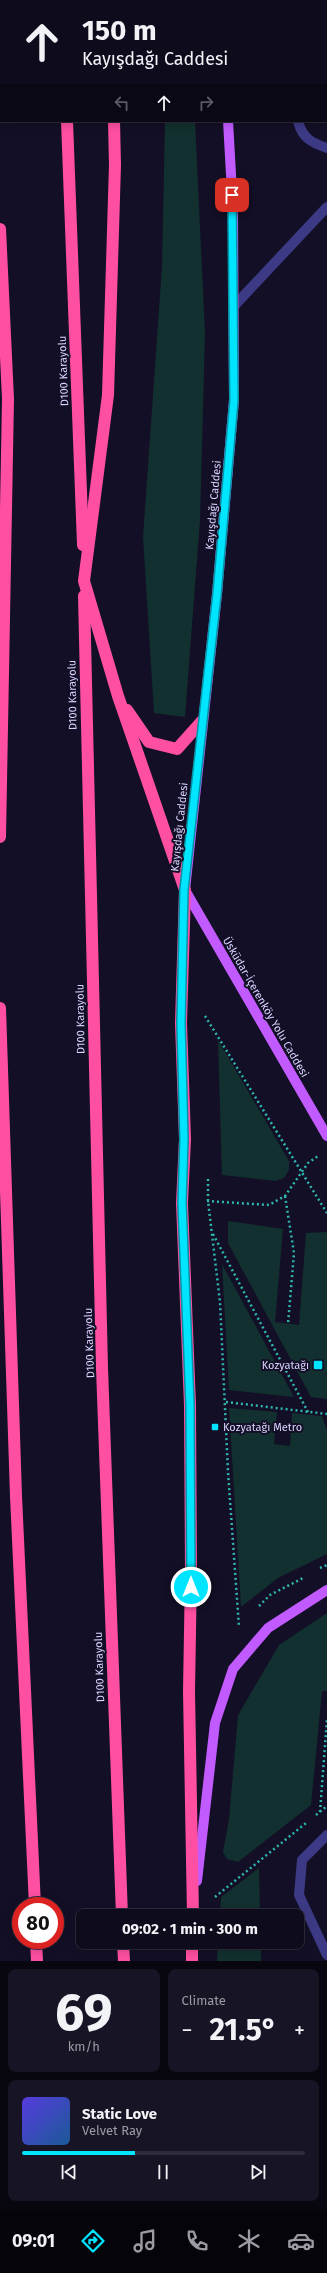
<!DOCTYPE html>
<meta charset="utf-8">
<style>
body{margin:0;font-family:"Fira Sans",sans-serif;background:#171425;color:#f1f3f6;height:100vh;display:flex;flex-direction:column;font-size:15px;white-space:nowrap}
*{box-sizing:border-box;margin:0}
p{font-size:13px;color:#9b9ba3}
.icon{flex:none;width:22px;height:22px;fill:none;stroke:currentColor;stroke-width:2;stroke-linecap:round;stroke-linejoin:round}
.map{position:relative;height:1961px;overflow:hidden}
.details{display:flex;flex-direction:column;gap:8px;padding:8px;background:#08060f;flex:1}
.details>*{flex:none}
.guide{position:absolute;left:0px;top:0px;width:327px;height:122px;box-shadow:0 2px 10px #0003,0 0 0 1px #2e2b3b;background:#0e0b1c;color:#f1f3f6;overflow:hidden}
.speed{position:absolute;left:12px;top:1897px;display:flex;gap:8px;font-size:20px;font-weight:700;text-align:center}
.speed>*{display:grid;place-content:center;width:52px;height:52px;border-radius:50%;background:#0e0b1c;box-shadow:0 2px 10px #0003,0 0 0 1px #2e2b3b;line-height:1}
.speed .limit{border:6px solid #d22;background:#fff;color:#111}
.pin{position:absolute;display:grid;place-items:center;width:34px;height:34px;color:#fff;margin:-17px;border-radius:8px;box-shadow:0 2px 6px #0006}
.me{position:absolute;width:44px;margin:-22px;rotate:0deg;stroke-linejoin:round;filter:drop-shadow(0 0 3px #0008)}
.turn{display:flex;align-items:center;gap:14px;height:84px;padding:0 16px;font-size:18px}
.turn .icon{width:52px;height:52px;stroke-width:2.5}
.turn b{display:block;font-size:28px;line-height:34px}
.lanes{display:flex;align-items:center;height:38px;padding:0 16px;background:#0003;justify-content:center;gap:20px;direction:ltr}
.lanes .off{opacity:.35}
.big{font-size:30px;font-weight:700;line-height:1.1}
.details .card{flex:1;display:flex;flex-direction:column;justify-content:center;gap:6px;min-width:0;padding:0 14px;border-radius:8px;background:#171425}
.details .dial{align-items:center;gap:0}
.dial b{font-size:52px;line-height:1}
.song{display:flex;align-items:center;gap:12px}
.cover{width:48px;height:48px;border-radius:6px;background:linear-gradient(135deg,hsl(250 70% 55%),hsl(210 70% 35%))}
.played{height:4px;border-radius:2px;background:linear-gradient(90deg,#00e5ff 40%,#2e2b3b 40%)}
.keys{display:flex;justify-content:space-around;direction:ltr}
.heat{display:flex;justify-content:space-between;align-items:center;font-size:22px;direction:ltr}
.details .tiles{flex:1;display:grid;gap:8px;grid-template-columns:1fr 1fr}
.card:last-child{grid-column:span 2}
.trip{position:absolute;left:76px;top:1909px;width:228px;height:40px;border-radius:8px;background:#0e0b1c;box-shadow:0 2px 10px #0003,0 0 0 1px #2e2b3b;font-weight:700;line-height:40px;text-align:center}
.menu{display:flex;height:64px;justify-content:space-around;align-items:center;background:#06040b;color:#9b9ba3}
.menu .icon{width:28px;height:28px}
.menu .active{color:#00e5ff}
.menu b{font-size:18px;color:#f1f3f6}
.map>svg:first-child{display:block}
</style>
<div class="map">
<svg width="327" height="1961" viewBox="0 0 327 1961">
<rect width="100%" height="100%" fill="#130f26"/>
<g fill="#12302f">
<path d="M165 121H195L205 333 200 520 185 717 154 713 143 537 162 267Z"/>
<path d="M218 1040 289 1161V1170L284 1178 275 1181 222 1175Z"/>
<path d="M228 1221 283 1229 275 1322 299 1325 306 1233 327 1232V1399L311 1397 228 1243Z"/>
<path d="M222 1264 294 1397 229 1390Z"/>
<path d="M229 1408 277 1412 274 1444 290 1446 292 1413 322 1416 327 1430V1554L278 1578 241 1607Z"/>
<path d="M327 1613V1691H322L311 1805 238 1862 227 1859 223 1852 229 1819 238 1715 279 1645Z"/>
<path d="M259 1868 260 1916H220L221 1897Z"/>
<path d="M218 1942H261V1961H217Z"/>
</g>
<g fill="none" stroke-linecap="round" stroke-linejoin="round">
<g stroke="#2fb8b0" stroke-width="2.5" stroke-dasharray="2 3" stroke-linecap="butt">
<path d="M205 1016 327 1213"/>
<path d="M208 1179V1201L220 1302 228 1472 239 1627"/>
<path d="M285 1196 294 1253 288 1324"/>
<path d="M207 1201 269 1205 285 1196 308 1163 318 1156"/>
<path d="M213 1234 308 1412"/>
<path d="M226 1402 327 1414"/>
<path d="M320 1568 327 1565"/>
<path d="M259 1606 270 1595 303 1578"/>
<path d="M320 1812 327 1719"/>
<path d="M316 1815 327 1806"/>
<path d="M215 1897 306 1823"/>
</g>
<g stroke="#3d3a85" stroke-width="10">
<path d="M290 0V1"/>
<path d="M298 121C302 138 312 143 327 148"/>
<path d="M234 306 327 207"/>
<path d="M327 1955 299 1895 302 1860 327 1835"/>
</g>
<g stroke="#c25bff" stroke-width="10">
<path d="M221 0V1"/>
<path d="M228 121 233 210 234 400 217 594 185 890 327 1136"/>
<path d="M197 1881 215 1723 233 1669 268 1628 327 1590"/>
</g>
<g stroke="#ff4fa3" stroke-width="12">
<path d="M59 0V1"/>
<path d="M109 0V1"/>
<path d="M67 121 83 545"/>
<path d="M114 121 115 165 108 395 84 581 118 696 185 890 181 1023 185 1139 182 1203 190 1405 191 1572 189 1691 193 1916"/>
<path d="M0 229 8 399 0 837"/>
<path d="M84 596 102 1368 122 1916"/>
<path d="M127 710 149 742 177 749 202 721"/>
<path d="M0 1008 16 1496 35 1906"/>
<path d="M36 1940 37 1961"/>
<path d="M123 1942 124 1961"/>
<path d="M192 1961V1942"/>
</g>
</g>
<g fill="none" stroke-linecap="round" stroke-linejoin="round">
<defs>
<path id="route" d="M191 1587 190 1405 182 1203 184 1139 181 1023 184 890 217 594 234 400 232 195"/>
</defs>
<use href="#route" stroke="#0095a6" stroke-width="10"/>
<use href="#route" stroke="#00e5ff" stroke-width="7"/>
</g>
<g fill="#00e5ff" stroke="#130f26" stroke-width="1.5">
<rect x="313" y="1360" width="10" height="10" rx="2"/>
<rect x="211" y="1423" width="8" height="8" rx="2"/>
</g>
<g text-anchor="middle" stroke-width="4" stroke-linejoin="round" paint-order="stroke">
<g font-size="11" fill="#d9d4ff" stroke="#130f26">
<text transform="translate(63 371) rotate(-92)" y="4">D100 Karayolu</text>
<text transform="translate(213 505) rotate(-85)" y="4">Kayışdağı Caddesi</text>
<text transform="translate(72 695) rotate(-91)" y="4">D100 Karayolu</text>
<text transform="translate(179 827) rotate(-84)" y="4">Kayışdağı Caddesi</text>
<text transform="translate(266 1007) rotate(60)" y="4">Üsküdar-İçerenköy Yolu Caddesi</text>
<text transform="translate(80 1019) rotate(-91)" y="4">D100 Karayolu</text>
<text transform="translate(89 1343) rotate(-92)" y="4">D100 Karayolu</text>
<text transform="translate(99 1667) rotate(-92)" y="4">D100 Karayolu</text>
</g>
<g font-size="11" fill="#d9d4ff" stroke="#130f26" text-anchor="end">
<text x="309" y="1369">Kozyatağı</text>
<text x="223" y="1431" text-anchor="start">Kozyatağı Metro</text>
</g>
</g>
</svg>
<div class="speed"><div class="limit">80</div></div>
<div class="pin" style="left:232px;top:195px;background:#d93025"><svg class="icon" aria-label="arrive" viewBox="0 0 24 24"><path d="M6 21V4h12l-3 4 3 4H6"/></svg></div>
<svg class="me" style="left:191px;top:1587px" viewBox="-20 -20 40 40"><circle r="17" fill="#00e5ff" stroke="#fff" stroke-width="3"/><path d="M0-11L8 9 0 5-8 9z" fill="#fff"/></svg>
<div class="trip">09:02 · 1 min · 300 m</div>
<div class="guide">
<div class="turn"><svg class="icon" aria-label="ahead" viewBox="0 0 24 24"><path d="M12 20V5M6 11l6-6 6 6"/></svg><div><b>150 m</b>Kayışdağı Caddesi</div></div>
<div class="lanes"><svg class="icon off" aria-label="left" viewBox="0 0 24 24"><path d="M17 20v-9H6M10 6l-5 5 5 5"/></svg><svg class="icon" aria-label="ahead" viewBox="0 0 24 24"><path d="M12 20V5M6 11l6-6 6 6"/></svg><svg class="icon off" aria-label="right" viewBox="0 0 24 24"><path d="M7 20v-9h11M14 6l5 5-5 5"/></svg></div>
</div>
</div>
<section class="details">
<div class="tiles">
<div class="card dial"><b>69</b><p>km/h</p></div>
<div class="card"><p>Climate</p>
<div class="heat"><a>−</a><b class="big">21.5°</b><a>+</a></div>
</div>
<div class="card">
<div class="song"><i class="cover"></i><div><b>Static Love</b><p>Velvet Ray</p></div></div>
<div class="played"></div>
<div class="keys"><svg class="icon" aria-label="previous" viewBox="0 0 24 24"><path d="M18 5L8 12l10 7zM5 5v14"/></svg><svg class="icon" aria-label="pause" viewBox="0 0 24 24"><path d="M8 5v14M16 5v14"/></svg><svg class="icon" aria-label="next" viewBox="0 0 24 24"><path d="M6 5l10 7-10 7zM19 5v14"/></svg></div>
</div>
</div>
</section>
<nav class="menu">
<b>09:01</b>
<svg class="icon active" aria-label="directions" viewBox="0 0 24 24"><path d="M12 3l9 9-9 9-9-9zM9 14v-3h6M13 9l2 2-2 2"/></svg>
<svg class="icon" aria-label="music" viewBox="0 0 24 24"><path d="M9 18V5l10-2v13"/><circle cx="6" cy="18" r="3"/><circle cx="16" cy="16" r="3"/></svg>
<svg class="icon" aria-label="phone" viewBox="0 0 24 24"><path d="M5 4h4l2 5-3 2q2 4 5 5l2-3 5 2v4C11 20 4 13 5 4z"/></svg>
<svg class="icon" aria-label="climate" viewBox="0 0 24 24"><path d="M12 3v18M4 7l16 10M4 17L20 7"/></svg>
<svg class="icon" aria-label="car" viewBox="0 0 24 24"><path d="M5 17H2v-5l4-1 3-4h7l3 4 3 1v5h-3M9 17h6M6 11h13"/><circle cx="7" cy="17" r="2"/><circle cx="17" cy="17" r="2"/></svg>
</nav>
